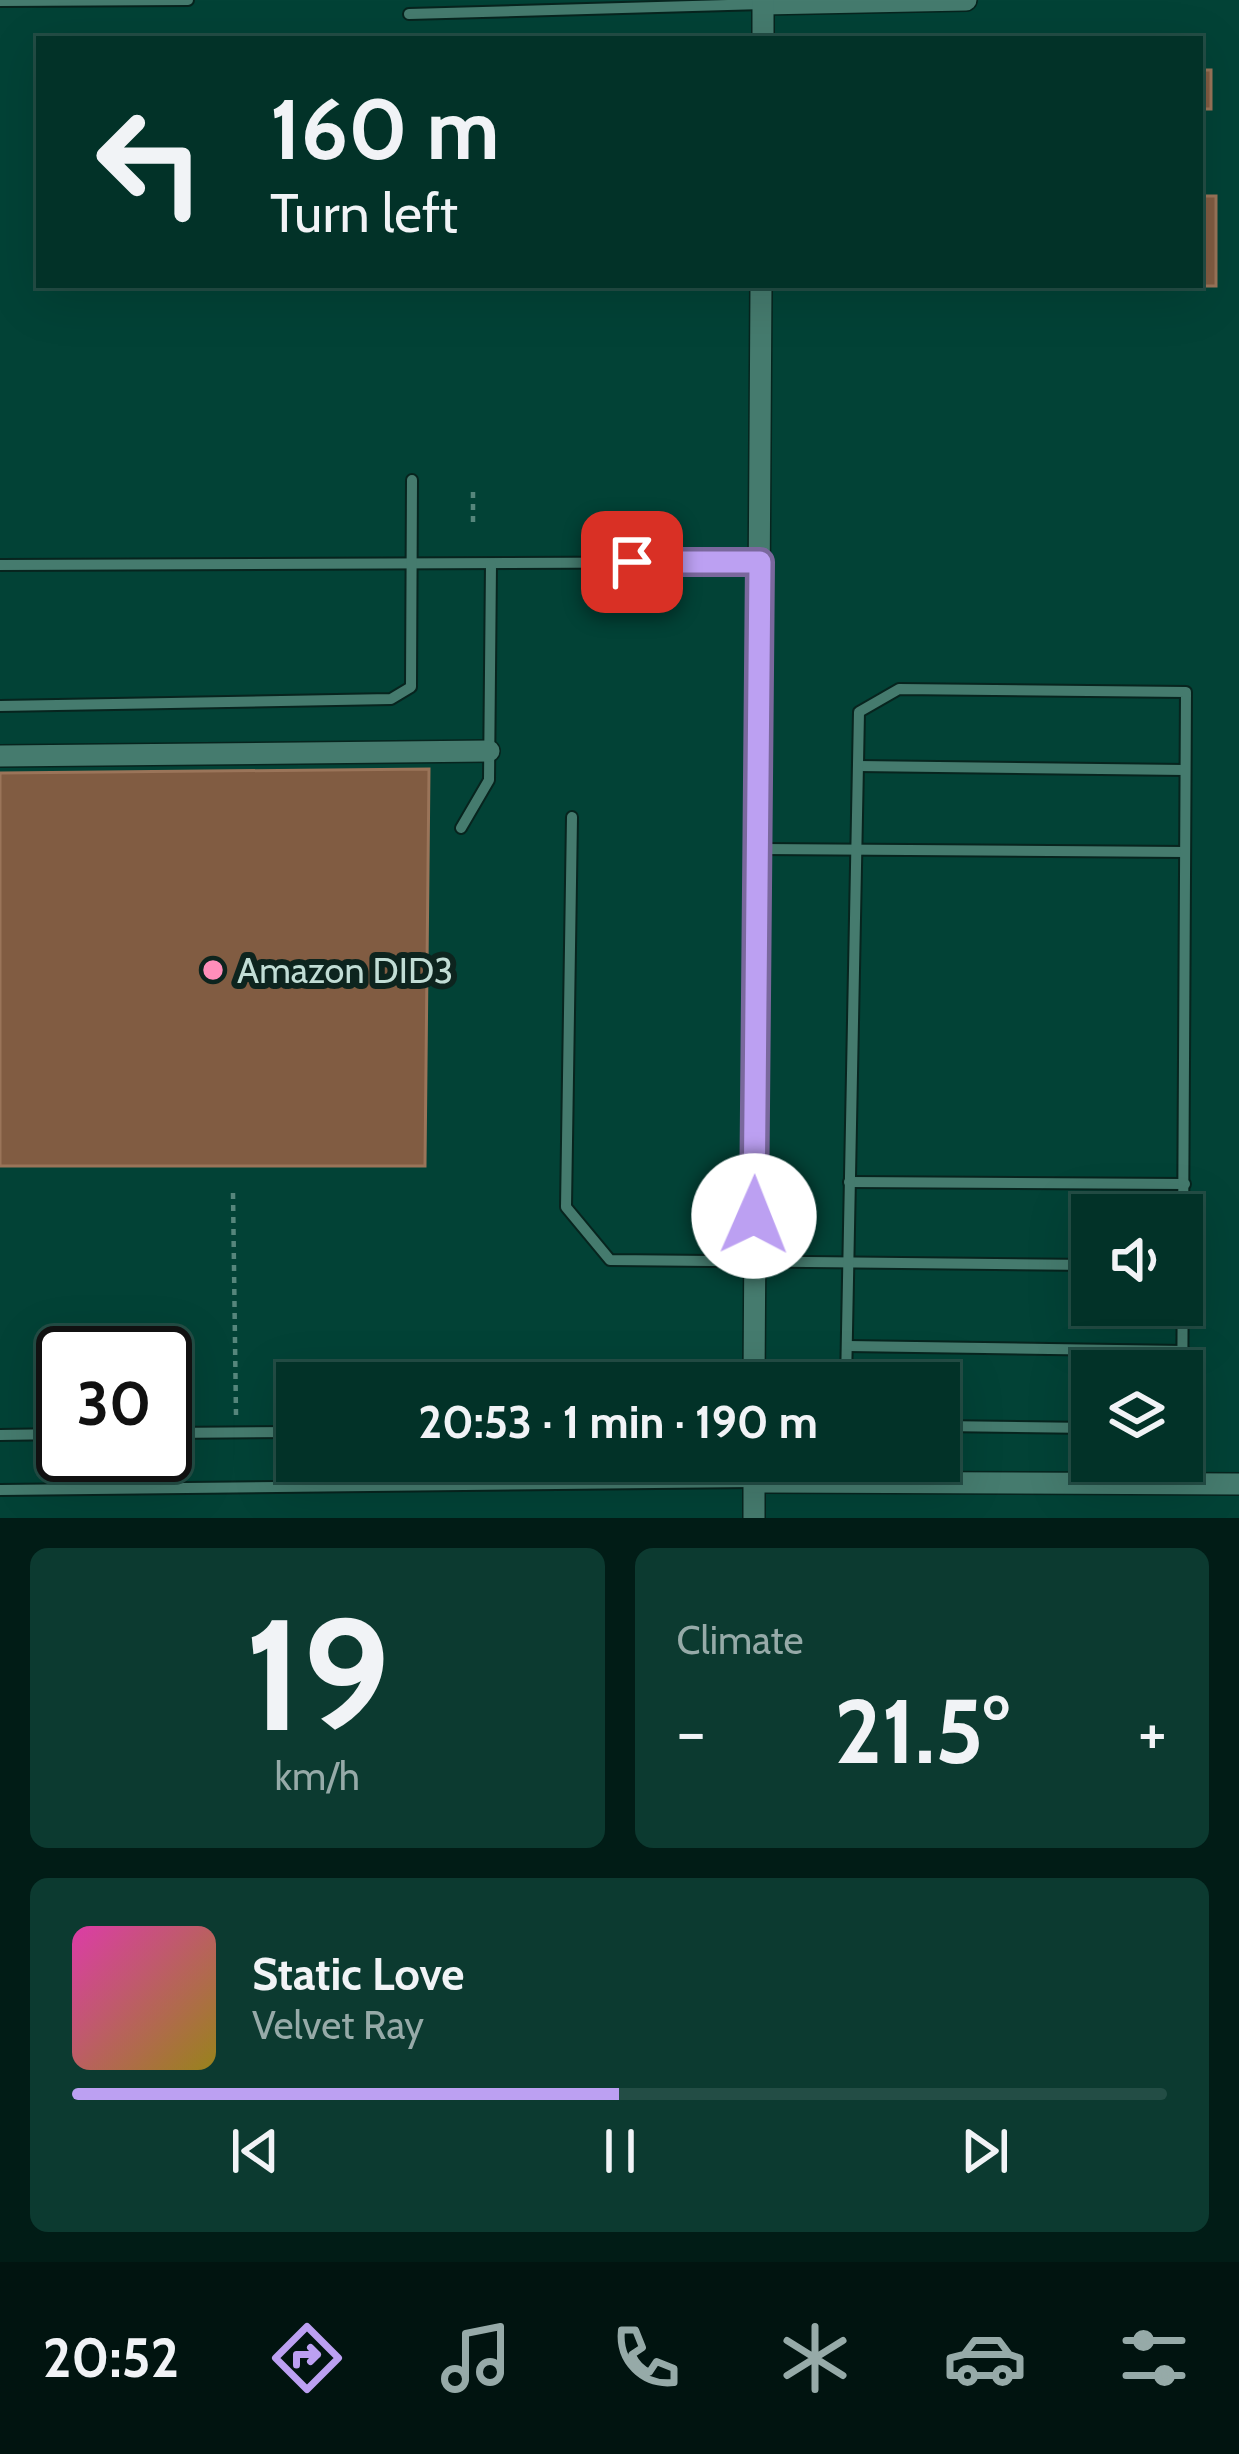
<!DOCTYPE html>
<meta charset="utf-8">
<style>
body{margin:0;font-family:Cabin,sans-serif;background:#0c3a30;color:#f1f3f6;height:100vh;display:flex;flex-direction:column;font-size:45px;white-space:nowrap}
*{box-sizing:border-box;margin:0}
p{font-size:39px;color:#96aaa8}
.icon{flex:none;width:66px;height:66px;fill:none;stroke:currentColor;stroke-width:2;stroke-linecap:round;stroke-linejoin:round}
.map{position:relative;height:1518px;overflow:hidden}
.panel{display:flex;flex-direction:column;gap:30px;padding:30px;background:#011c16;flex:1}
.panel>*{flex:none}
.top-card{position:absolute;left:36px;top:36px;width:1167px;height:252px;border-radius:0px;box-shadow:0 12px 48px #0002,0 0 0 3px #234d45;background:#023228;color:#f1f3f6;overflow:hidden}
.controls{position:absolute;left:1071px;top:1194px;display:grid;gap:24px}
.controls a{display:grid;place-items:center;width:132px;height:132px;border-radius:0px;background:#023228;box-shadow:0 12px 48px #0002,0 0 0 3px #234d45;font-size:60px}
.speed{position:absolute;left:36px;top:1326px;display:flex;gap:24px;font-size:60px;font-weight:700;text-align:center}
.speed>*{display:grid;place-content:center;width:156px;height:156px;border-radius:50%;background:#023228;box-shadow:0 12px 48px #0002,0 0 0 3px #234d45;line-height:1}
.speed .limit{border:6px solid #111;border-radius:18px;background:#fff;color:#111}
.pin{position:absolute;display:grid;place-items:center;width:102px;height:102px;color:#fff;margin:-51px;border-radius:24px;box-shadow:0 6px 18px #0006}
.me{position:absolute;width:132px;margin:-66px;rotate:1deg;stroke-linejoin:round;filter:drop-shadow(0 0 9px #0008)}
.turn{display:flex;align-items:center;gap:42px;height:252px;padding:0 36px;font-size:54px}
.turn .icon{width:156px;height:156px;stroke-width:2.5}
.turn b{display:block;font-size:84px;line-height:102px}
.big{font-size:90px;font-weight:700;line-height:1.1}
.panel .tile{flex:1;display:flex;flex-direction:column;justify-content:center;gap:18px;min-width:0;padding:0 42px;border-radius:18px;background:#0c3a30}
.panel .dial{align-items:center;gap:0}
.dial b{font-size:156px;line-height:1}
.song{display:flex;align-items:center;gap:36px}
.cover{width:144px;height:144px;border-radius:18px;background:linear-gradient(135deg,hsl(320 70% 55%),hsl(50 70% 35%))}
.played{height:12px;border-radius:6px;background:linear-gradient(90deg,#bca0f2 50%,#234d45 50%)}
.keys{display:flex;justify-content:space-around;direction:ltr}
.heat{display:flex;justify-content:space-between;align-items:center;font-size:66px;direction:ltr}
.panel .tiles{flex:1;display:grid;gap:30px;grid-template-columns:1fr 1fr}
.tile:last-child{grid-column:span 2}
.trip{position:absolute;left:276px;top:1362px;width:684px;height:120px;border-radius:0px;background:#023228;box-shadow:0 12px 48px #0002,0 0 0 3px #234d45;font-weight:700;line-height:120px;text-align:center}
.tab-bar{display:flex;height:192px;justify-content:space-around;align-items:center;background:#011410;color:#96aaa8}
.tab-bar .icon{width:84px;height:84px}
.tab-bar .on{color:#bca0f2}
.tab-bar b{font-size:54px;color:#f1f3f6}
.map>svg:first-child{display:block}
</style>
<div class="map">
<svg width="1239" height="1518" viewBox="0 0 1239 1518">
<rect width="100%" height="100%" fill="#024236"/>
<g fill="#815c42" stroke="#9a7459" stroke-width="3">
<rect x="1200" y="70" width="11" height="39"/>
<path d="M1200 196H1216V286H1060L1200 285Z"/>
<path d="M429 769 425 1166H0V773Z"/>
</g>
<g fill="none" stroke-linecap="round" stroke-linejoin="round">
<defs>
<g id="lane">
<path d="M0 1 188 0"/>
<path d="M409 14 763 4"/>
<path d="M0 565 759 562"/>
<path d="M0 706 391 699 411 687 412 480"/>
<path d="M858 766 1185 770"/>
<path d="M572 817 566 1207 610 1260 1092 1265"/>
<path d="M461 828 489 780 491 564"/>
<path d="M758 849 1185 852"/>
<path d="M849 1182 1185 1184"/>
<path d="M847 1346 1184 1351"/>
<path d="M616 1383 656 1373 754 1377"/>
<path d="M846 1383 859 712 899 689 1186 692 1182 1429"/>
<path d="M939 1426 1092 1428"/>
<path d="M165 1433 297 1432"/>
<path d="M0 1435 63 1434"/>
<path d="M0 1490 753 1482"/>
</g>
<g id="street">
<path d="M763 4 966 0"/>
<path d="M763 39V0"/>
<path d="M0 756 489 751"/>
<path d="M754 1383 761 285"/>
<path d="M754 1461V1518"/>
<path d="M753 1482 1239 1484"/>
</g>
</defs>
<use href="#lane" stroke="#07241e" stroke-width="14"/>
<use href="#street" stroke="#07241e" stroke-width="24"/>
<g stroke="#56867c" stroke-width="4.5" stroke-dasharray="6 6" stroke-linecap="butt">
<path d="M473 522V489"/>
<path d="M233 1193 236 1415"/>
</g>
<use href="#lane" stroke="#457b6e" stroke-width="10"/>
<use href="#street" stroke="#457b6e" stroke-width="21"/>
</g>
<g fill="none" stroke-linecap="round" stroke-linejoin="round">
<defs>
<path id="route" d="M632 562H760L754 1216"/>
</defs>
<use href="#route" stroke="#7a689d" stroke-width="30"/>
<use href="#route" stroke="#bca0f2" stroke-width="21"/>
</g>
<circle fill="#ff8eba" stroke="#0d241e" stroke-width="4.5" cx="213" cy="970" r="12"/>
<g text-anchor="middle" stroke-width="12" stroke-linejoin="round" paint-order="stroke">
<g font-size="36" fill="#c1ddd5" stroke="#0d241e" text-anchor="start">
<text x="237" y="983">Amazon DID3</text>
</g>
</g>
</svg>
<div class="controls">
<a><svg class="icon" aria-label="sound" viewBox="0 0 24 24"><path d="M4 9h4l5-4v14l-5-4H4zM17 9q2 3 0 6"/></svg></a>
<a><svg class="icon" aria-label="layers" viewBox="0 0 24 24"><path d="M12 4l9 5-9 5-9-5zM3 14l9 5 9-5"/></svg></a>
</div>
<div class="speed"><div class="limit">30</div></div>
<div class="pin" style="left:632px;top:562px;background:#d93025"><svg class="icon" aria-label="arrive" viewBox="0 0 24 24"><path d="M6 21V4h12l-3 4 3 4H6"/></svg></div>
<svg class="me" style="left:754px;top:1216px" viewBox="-20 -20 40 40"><circle r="19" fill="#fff"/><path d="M0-13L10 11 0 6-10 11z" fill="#bca0f2"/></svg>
<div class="trip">20:53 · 1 min · 190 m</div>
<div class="top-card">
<div class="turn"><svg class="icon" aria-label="left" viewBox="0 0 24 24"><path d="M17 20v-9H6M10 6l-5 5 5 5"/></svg><div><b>160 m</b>Turn left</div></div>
</div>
</div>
<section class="panel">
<div class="tiles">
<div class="tile dial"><b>19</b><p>km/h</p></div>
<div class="tile"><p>Climate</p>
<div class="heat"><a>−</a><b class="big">21.5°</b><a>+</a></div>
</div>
<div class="tile">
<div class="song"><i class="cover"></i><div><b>Static Love</b><p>Velvet Ray</p></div></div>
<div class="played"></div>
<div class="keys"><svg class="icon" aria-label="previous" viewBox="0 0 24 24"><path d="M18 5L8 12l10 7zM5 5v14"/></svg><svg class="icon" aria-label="pause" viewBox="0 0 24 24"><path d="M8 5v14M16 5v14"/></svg><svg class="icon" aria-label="next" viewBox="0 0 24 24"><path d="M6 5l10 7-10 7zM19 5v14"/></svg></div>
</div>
</div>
</section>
<nav class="tab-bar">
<b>20:52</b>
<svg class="icon on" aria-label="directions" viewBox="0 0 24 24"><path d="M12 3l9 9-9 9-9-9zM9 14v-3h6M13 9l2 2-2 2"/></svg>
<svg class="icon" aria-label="music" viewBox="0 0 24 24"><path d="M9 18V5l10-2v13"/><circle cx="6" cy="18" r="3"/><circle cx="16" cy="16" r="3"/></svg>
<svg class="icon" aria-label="phone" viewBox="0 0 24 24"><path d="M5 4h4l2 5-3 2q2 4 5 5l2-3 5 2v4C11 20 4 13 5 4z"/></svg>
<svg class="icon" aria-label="climate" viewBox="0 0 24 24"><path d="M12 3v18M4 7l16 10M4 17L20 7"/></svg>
<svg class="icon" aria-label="car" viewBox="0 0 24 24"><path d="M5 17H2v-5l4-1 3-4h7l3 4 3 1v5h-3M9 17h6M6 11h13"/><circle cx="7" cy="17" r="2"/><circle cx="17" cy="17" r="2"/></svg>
<svg class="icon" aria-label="filters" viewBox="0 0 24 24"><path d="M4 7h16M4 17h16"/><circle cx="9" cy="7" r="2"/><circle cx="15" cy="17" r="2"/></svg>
</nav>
